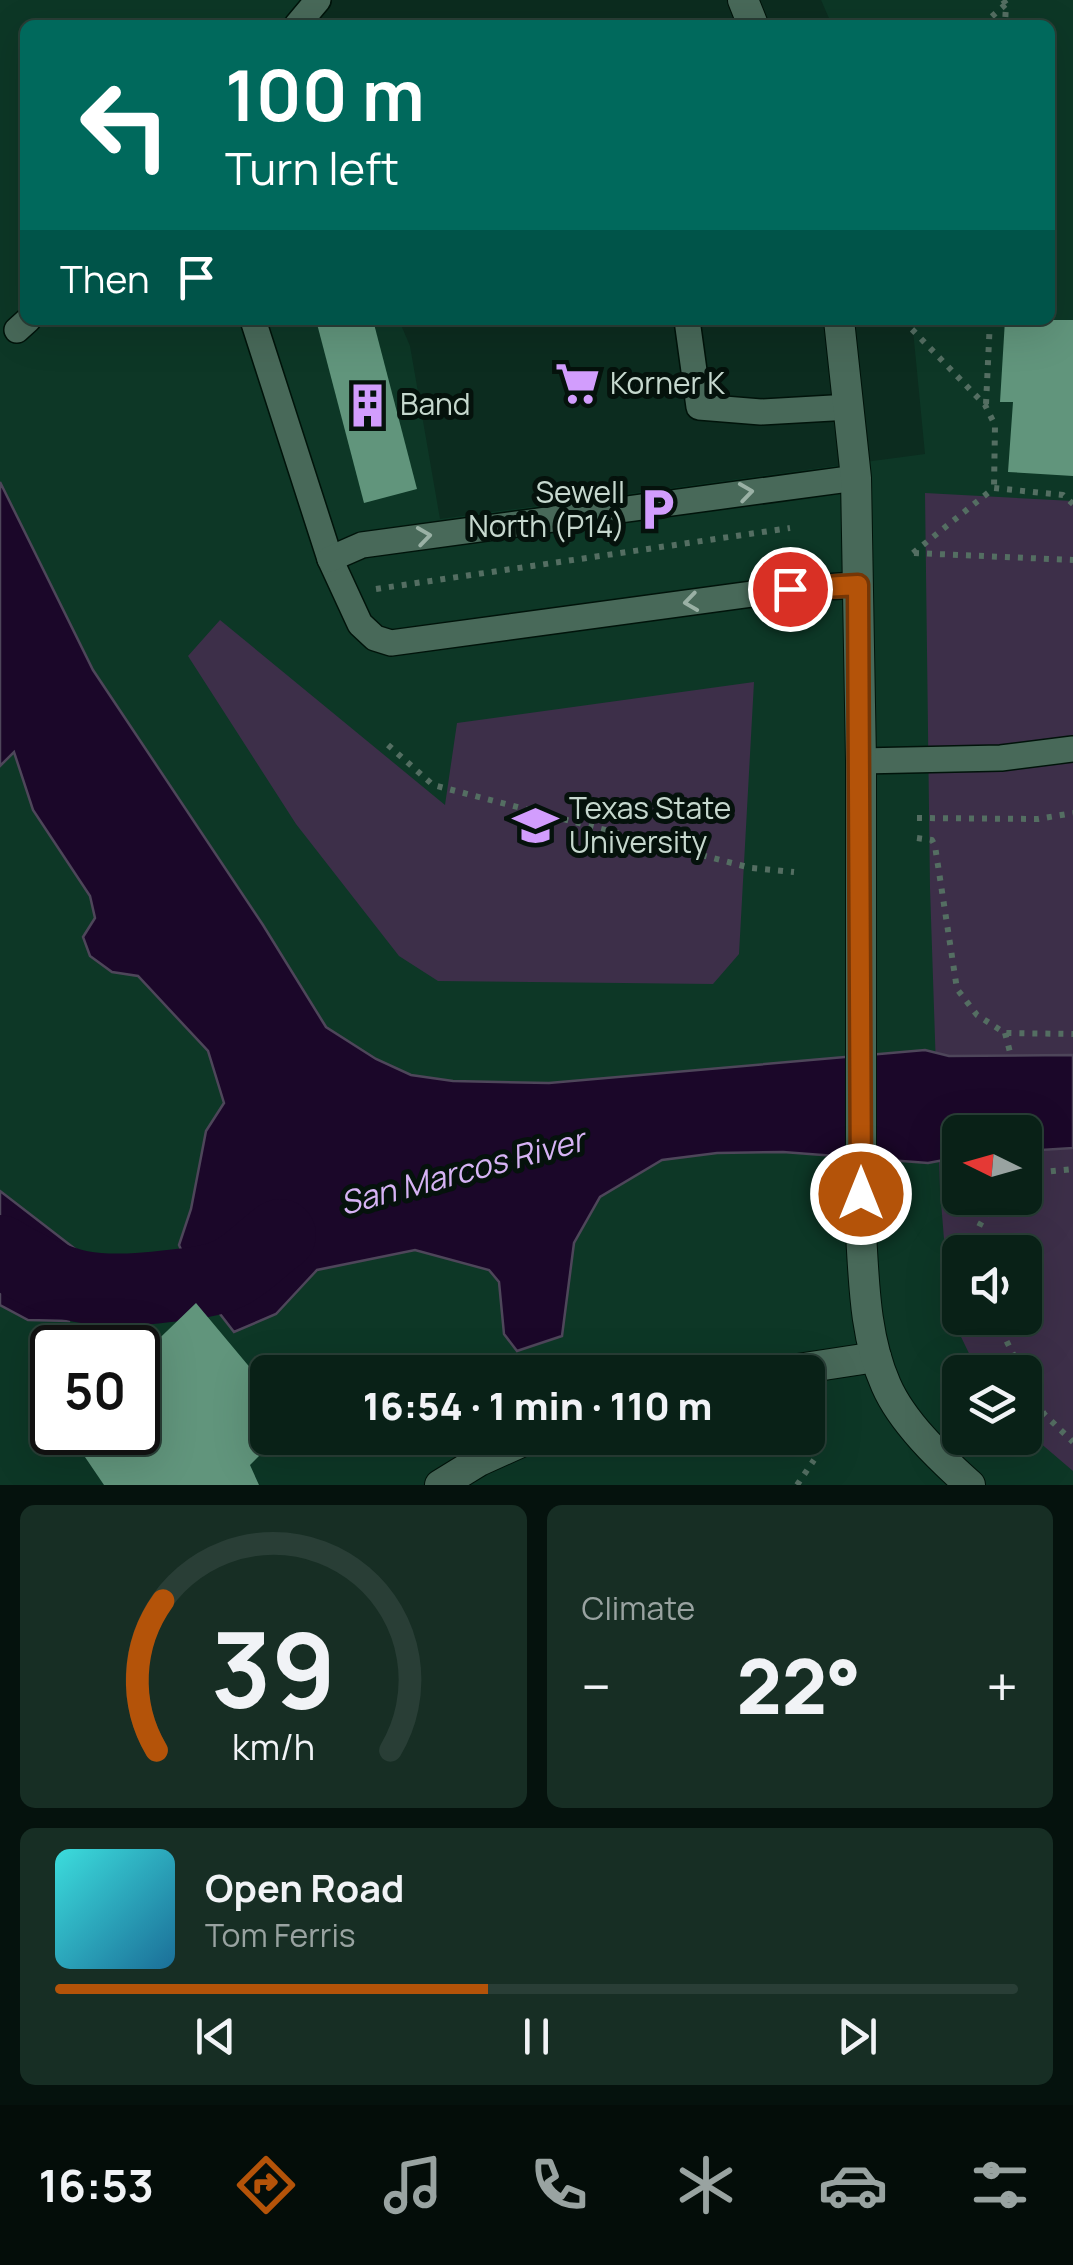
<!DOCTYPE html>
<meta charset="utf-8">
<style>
body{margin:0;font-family:Manrope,sans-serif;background:#172e24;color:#f1f3f6;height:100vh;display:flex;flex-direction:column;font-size:38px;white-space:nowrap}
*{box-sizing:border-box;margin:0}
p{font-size:32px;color:#99a3a1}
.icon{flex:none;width:55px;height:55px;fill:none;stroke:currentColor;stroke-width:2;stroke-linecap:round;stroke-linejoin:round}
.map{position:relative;height:1485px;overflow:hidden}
.sheet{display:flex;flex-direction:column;gap:20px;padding:20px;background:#05120d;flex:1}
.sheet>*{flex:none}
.banner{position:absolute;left:20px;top:20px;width:1035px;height:305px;border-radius:15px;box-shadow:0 10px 40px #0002,0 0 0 2px #293e36;background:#00695c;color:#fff;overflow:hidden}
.needle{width:65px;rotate:275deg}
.fabs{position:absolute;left:942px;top:1115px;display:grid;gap:20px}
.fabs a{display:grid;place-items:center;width:100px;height:100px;border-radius:15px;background:#092117;box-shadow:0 10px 40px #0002,0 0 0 2px #293e36;font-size:50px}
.speed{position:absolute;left:30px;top:1325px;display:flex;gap:20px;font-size:50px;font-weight:700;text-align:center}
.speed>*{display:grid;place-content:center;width:130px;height:130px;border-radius:50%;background:#092117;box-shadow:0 10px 40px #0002,0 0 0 2px #293e36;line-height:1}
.speed .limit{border:5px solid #111;border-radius:15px;background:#fff;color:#111}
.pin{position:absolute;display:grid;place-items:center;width:85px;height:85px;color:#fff;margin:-42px;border:5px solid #fff;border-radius:50%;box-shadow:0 2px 10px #0007}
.me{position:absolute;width:110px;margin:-55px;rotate:0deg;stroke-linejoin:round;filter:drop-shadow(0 0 8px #0008)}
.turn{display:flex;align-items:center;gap:35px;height:210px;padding:0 40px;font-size:45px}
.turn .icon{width:130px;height:130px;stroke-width:2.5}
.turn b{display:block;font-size:70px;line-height:85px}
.then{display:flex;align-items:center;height:95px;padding:0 40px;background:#0003;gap:20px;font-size:38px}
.big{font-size:75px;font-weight:800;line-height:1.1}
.sheet .widget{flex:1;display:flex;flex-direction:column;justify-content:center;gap:15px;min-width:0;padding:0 35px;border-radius:15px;background:#172e24}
.sheet .dial{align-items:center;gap:0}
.dial svg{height:260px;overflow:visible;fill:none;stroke:#293e36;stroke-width:7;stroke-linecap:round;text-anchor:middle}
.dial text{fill:#f1f3f6;stroke:none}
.song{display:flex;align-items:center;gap:30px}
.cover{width:120px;height:120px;border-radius:15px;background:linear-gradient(135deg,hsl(180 70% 55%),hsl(200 70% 35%))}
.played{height:10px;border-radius:5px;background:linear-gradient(90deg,#b45309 45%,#293e36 45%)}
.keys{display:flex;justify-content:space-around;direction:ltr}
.heat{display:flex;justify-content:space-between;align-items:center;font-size:55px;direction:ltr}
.sheet .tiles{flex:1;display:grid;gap:20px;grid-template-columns:1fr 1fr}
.widget:last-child{grid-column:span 2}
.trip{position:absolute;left:250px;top:1355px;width:575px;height:100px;border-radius:15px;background:#092117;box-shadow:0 10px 40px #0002,0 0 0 2px #293e36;font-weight:800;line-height:100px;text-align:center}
.dock{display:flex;height:160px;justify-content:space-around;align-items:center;background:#040d09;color:#99a3a1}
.dock .icon{width:70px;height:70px}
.dock .selected{color:#b45309}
.dock b{font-size:45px;color:#f1f3f6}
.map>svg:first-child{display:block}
</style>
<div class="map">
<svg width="1073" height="1485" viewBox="0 0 1073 1485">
<rect width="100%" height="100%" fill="#0c2c1f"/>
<path fill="#0d3726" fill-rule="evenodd" d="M0 0H330L308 25H25V320H399L410 346 440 519 925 454 912 320H1050V25H832L821 0H1073V1485H0ZM960 1132H1025V1198H960ZM960 1252H1025V1318H960ZM52 1348H138V1432H52ZM268 1372H808V1438H268ZM960 1372H1025V1438H960Z"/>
<g fill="#3d2f49" fill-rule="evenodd">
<path d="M925 493 1073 501V1471L1025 1430V1372H978L950 1314 940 1189 930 888ZM960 1132H1025V1198H960ZM960 1252H1025V1318H960Z"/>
<path d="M220 620 445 805 457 723 754 682 739 954 713 984 438 981 399 956 296 824 188 656Z"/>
</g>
<g fill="#1b0729" stroke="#4e465a" stroke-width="2.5">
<path d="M0 482 93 670 263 925 326 1027 376 1059 411 1075 453 1081 549 1083 925 1050 949 1056 1073 1055V1148L1025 1151V1132H960V1157L928 1163 783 1152 717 1153 662 1160 600 1197 574 1243 562 1336 517 1351 504 1334 499 1282 489 1270 415 1250 317 1270 276 1314 234 1332 196 1283 179 1245 191 1209 206 1131 224 1103 208 1051 138 976 112 972 90 956 83 937 95 918 90 896 33 810 14 752 0 766Z"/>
<path d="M0 1191 83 1255 69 1321 28 1320 0 1305Z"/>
</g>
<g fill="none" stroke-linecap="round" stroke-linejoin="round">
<path stroke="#1b0729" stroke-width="72" d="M0 1251C64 1290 95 1295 169 1286 189 1284 211 1282 230 1273 248 1264 263 1247 280 1235"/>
</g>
<g fill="#61957c">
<path d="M316 320H373L417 489 364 503Z"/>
<path d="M1005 320H1073V476L1008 472 1013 402H1000Z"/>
<path d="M196 1303 257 1376 251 1394 268 1425V1438L275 1440 250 1465 259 1485H104L68 1432H138V1359Z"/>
</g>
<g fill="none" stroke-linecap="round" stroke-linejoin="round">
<defs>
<g id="service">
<path d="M297 25 318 0"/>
<path d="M253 320 330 559 360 624 375 638 391 643 789 589 858 585"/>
<path d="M687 320 699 407 761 412 850 407"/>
<path d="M17 330 28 320"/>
<path d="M330 559 362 545 856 478"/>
<path d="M861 761 1001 758 1073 749"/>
</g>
<g id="tertiary">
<path d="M778 1372 876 1357"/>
<path d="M440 1485 479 1461 530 1438"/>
</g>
<g id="secondary">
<path d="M743 0 753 25"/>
<path d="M839 320 856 478 861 761V1233C864 1283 865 1338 886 1385 902 1422 940 1458 970 1485"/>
</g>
</defs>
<use href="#service" stroke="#00130a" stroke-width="28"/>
<use href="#tertiary" stroke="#00130a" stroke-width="32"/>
<use href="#secondary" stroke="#00130a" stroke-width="32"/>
<g stroke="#546e62" stroke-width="6" stroke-dasharray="5 8" stroke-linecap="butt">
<path d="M1003 0 1006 4 1005 25"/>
<path d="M982 25 1006 4"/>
<path d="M903 320 985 405 995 425 994 488"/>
<path d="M986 404 990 320"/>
<path d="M913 553 994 488 1063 495 1073 504"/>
<path d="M914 553 1073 560"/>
<path d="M376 589 790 528"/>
<path d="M388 745 433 785 751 868 794 872"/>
<path d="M917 818 1038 819 1073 813"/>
<path d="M917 838 932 840 935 846 957 989 977 1015 1005 1033 1073 1034"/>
<path d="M1005 1033 1011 1056"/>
<path d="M1025 1174 1073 1169"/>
<path d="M977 1252C972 1227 986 1214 1003 1198"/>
<path d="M995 1318 1022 1372"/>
<path d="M1025 1377 1044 1414 1073 1442"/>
<path d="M797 1485 814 1460"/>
</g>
<use href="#service" stroke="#486959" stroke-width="25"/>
<use href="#tertiary" stroke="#486959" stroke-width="30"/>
<use href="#secondary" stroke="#486959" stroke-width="30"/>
</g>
<defs><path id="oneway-chevron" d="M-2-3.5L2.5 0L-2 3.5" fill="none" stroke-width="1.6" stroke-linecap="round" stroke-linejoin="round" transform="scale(2.5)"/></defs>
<g stroke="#9ab1a5">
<use href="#oneway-chevron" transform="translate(746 492) rotate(-8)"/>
<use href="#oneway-chevron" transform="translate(424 536) rotate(-8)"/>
<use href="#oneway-chevron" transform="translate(691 602) rotate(172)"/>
</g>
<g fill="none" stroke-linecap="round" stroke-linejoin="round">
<defs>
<path id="route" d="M790 589 858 585 861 1194"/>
</defs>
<use href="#route" stroke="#753606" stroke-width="25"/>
<use href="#route" stroke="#b45309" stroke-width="18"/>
</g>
<defs>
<symbol id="supermarket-bare" viewBox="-9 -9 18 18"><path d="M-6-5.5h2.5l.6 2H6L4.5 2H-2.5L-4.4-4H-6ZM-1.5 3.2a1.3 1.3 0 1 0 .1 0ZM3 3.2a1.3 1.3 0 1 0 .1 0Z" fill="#d29dfd" stroke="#05120c" stroke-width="2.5" paint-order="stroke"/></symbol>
<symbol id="building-bare" viewBox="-9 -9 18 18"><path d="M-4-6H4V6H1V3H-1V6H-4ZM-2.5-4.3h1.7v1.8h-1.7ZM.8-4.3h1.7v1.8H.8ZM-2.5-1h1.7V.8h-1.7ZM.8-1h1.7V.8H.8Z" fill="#d29dfd" stroke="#05120c" stroke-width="2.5" paint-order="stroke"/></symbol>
<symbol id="parking-bare" viewBox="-9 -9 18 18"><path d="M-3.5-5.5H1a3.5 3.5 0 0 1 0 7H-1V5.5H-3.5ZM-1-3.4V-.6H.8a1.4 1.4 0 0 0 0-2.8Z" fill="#d29dfd" stroke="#05120c" stroke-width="2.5" paint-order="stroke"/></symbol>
<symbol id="university-bare" viewBox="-9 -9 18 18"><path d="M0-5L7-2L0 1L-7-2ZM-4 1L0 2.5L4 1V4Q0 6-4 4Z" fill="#d29dfd" stroke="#05120c" stroke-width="2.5" paint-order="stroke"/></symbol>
</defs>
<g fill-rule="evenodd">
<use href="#supermarket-bare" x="546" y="352" width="63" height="63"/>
<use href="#building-bare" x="336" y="374" width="63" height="63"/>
<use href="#parking-bare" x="626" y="478" width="63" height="63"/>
<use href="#university-bare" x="504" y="794" width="63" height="63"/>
</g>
<g text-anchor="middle" stroke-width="10" stroke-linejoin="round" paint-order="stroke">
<g font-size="30" fill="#c6d8ce" stroke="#05120c" text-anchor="start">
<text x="610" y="394">Korner K</text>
<text x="400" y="415">Band</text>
<text x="625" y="503" text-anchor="end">Sewell<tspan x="625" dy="34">North (P14)</tspan></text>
<text x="569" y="819">Texas State<tspan x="569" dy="34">University</tspan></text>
</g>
<g font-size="32" font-style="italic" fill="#d6b3f4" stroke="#05120c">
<text transform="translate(462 1172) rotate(-15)" y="11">San Marcos River</text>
</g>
</g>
</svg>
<div class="fabs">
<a><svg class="needle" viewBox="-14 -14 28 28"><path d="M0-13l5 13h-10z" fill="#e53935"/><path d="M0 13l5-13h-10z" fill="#99a3a1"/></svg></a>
<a><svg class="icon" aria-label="sound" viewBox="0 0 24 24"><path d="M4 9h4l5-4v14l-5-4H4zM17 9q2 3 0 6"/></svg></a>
<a><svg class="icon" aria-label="layers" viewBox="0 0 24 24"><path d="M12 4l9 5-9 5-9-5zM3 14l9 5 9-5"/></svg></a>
</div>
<div class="speed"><div class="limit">50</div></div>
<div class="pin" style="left:790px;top:589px;background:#d93025"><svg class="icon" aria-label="arrive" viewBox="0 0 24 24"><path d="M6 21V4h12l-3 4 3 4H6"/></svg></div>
<svg class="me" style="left:861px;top:1194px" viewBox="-20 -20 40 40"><circle r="17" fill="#b45309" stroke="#fff" stroke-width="3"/><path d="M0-11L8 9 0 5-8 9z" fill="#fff"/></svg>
<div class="trip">16:54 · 1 min · 110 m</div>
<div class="banner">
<div class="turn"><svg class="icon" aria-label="left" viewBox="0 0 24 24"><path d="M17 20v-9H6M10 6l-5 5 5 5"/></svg><div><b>100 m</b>Turn left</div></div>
<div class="then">Then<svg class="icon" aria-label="arrive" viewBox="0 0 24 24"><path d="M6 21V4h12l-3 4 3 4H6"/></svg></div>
</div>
</div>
<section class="sheet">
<div class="tiles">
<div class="widget dial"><svg viewBox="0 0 100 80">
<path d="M14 69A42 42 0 1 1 86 69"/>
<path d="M14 69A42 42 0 0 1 16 23" stroke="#b45309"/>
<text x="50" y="56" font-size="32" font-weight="700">39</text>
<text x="50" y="72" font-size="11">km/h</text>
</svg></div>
<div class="widget"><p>Climate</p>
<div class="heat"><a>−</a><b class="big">22°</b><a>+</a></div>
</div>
<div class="widget">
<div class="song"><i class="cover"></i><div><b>Open Road</b><p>Tom Ferris</p></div></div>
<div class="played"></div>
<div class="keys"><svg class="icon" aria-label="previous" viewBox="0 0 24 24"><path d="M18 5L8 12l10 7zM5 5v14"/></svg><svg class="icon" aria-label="pause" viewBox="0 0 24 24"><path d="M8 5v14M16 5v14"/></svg><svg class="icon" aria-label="next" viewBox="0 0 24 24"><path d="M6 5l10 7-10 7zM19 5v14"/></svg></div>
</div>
</div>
</section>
<nav class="dock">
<b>16:53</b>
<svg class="icon selected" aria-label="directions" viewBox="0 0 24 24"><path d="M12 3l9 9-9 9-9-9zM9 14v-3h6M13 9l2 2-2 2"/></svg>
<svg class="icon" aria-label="music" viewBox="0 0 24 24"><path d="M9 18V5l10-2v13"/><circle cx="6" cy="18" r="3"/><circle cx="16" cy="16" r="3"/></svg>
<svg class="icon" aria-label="phone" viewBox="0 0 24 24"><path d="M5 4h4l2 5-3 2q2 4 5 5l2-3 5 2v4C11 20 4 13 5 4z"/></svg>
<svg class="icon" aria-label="climate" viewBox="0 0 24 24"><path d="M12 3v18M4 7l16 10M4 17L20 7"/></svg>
<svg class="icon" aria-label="car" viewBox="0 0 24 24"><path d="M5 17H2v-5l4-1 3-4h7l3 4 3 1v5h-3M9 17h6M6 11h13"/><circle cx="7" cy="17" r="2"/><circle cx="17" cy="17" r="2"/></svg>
<svg class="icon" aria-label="filters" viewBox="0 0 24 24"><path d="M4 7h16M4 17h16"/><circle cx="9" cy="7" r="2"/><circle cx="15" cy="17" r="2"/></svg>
</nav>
